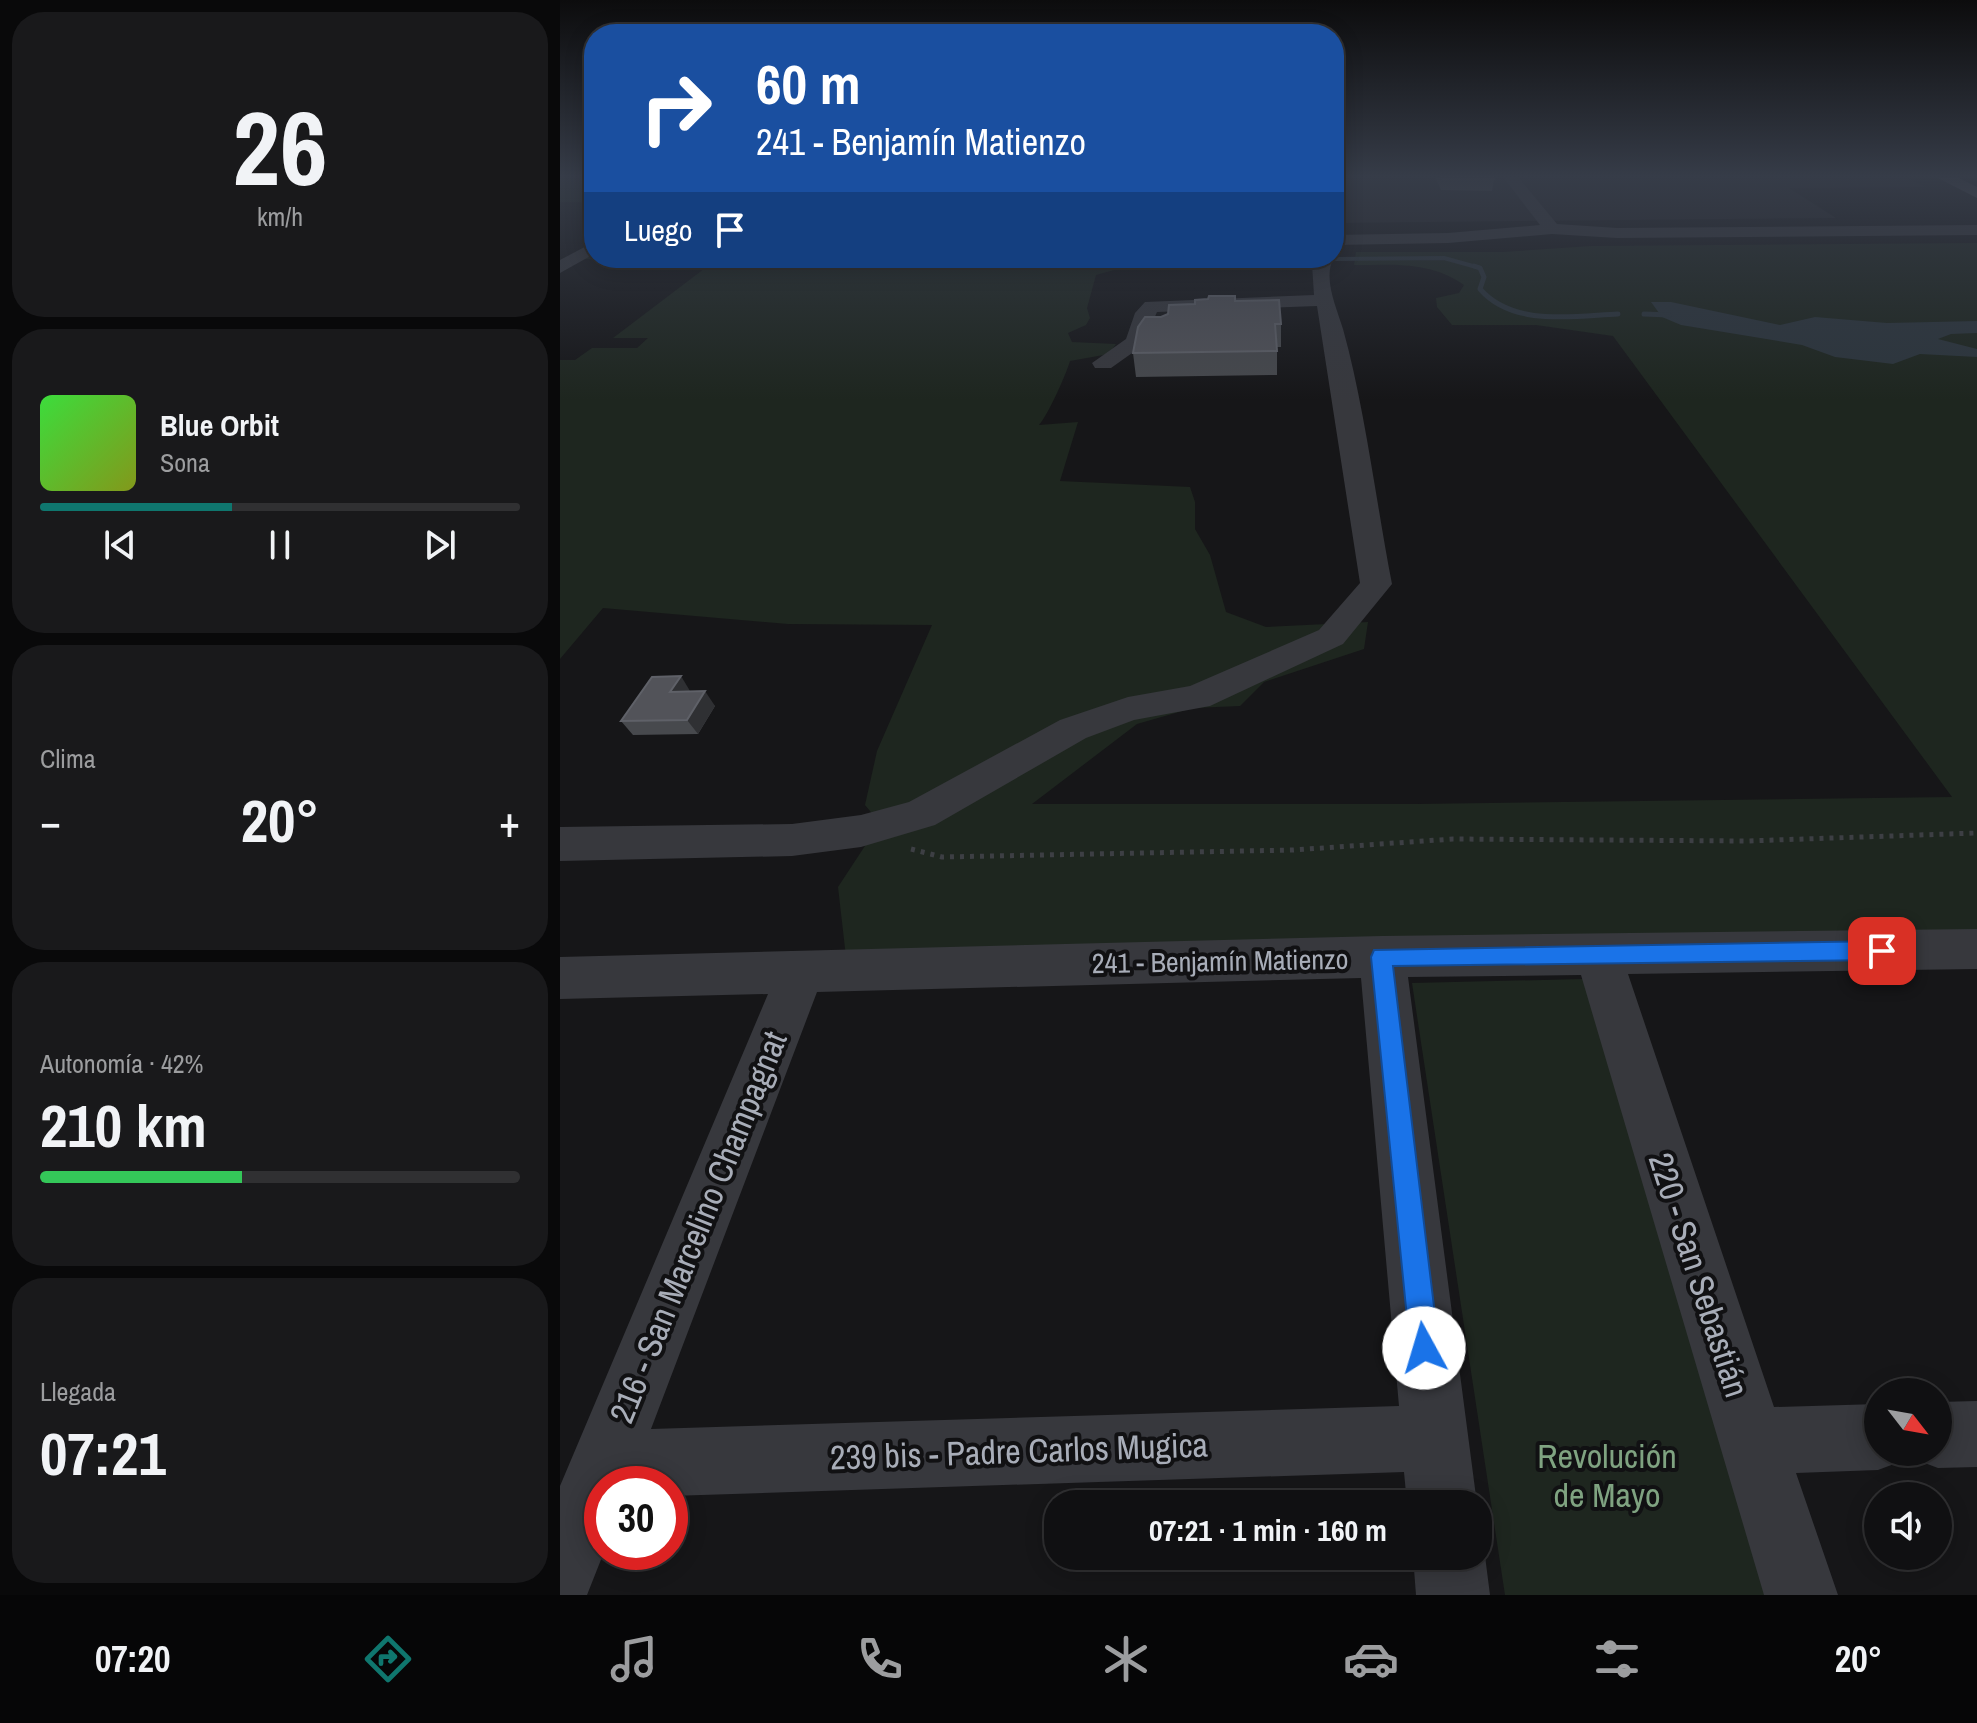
<!DOCTYPE html>
<html lang="es">
<meta charset="utf-8">
<style>
body{margin:0;font-family:"Archivo Narrow",sans-serif;background:#19191b;color:#f1f3f6;height:100vh;display:flex;flex-direction:column;font-size:30px;white-space:nowrap}
*{box-sizing:border-box;margin:0}
p{font-size:26px;color:#9c9d9f}
.icon{flex:none;width:44px;height:44px;fill:none;stroke:currentColor;stroke-width:2;stroke-linecap:round;stroke-linejoin:round}
.map{position:relative;flex:1;overflow:hidden}
.sheet{display:flex;flex-direction:column;gap:12px;padding:12px;background:#09090a;width:560px}
.sheet>*{flex:none}
.banner{position:absolute;left:24px;top:24px;width:760px;height:244px;border-radius:32px;box-shadow:0 4px 20px #0003,0 0 0 2px #303032;background:#1a4fa0;color:#fff;overflow:hidden}
.needle{width:52px;rotate:121deg}
.fabs{position:absolute;left:1304px;top:1378px;display:grid;gap:16px}
.fabs a{display:grid;place-items:center;width:88px;height:88px;border-radius:50%;background:#101012;box-shadow:0 4px 20px #0003,0 0 0 2px #303032;font-size:40px}
.speed{position:absolute;left:24px;top:1466px;display:flex;gap:16px;font-size:40px;font-weight:700;text-align:center}
.speed>*{display:grid;place-content:center;width:104px;height:104px;border-radius:50%;background:#101012;box-shadow:0 4px 20px #0003,0 0 0 2px #303032;line-height:1}
.speed .limit{border:12px solid #d22;background:#fff;color:#111}
.pin{position:absolute;display:grid;place-items:center;width:68px;height:68px;color:#fff;margin:-34px;border-radius:16px;box-shadow:0 4px 12px #0006}
.me{position:absolute;width:88px;margin:-44px;rotate:354deg;stroke-linejoin:round;filter:drop-shadow(0 0 6px #0008)}
.turn{display:flex;align-items:center;gap:28px;height:168px;padding:0 40px;font-size:36px}
.turn .icon{width:104px;height:104px;stroke-width:2.5}
.turn b{display:block;font-size:56px;line-height:68px}
.then{display:flex;align-items:center;height:76px;padding:0 40px;background:#0003;gap:16px;font-size:30px}
.big{font-size:60px;font-weight:700;line-height:1.1}
.sheet .card{flex:1;display:flex;flex-direction:column;justify-content:center;gap:12px;min-width:0;padding:0 28px;border-radius:32px;background:#19191b}
.sheet .dial{align-items:center;gap:0}
.dial b{font-size:104px;line-height:1}
.song{display:flex;align-items:center;gap:24px}
.cover{width:96px;height:96px;border-radius:12px;background:linear-gradient(135deg,hsl(120 70% 55%),hsl(70 70% 35%))}
.played{height:8px;border-radius:4px;background:linear-gradient(90deg,#0f766e 40%,#303032 40%)}
.keys{display:flex;justify-content:space-around;direction:ltr}
.heat{display:flex;justify-content:space-between;align-items:center;font-size:44px;direction:ltr}
.charge{height:12px;border-radius:6px;background:linear-gradient(90deg,#34c759 42%,#303032 0)}
.trip{position:absolute;left:484px;top:1490px;width:448px;height:80px;border-radius:32px;background:#101012;box-shadow:0 4px 20px #0003,0 0 0 2px #303032;font-weight:700;line-height:80px;text-align:center}
.menu{display:flex;height:128px;justify-content:space-around;align-items:center;background:#060607;color:#9c9d9f}
.menu .icon{width:56px;height:56px}
.menu .active{color:#0f766e}
.menu b{font-size:36px;color:#f1f3f6}
main{display:flex;flex:1;min-height:0}
.map>svg:first-child{display:block}
</style>
<main>
<section class="sheet">
<div class="card dial"><b>26</b><p>km/h</p></div>
<div class="card">
<div class="song"><i class="cover"></i><div><b>Blue Orbit</b><p>Sona</p></div></div>
<div class="played"></div>
<div class="keys"><svg class="icon" aria-label="previous" viewBox="0 0 24 24"><path d="M18 5L8 12l10 7zM5 5v14"/></svg><svg class="icon" aria-label="pause" viewBox="0 0 24 24"><path d="M8 5v14M16 5v14"/></svg><svg class="icon" aria-label="next" viewBox="0 0 24 24"><path d="M6 5l10 7-10 7zM19 5v14"/></svg></div>
</div>
<div class="card"><p>Clima</p>
<div class="heat"><a>−</a><b class="big">20°</b><a>+</a></div>
</div>
<div class="card"><p>Autonomía · 42%</p><b class="big">210 km</b><div class="charge"></div></div>
<div class="card"><p>Llegada</p><b class="big">07:21</b></div>
</section>
<div class="map">
<svg width="1417" height="1595" viewBox="0 0 1417 1595">
<rect width="100%" height="100%" fill="#161618"/>
<path fill="#222225" d="M774 177H1346L1365 187 1229 188 1276 218 774 223Z"/>
<g fill="#1e261f">
<rect x="0" y="177" width="34" height="25"/>
<path d="M1417 243V937L286 957 278 887 320 823 305 805 317 751 372 625 228 624 43 608 0 659V360H15L32 348H77L88 338H53L157 259H23L34 253V258H579L668 267 554 270 536 275 527 308 530 318 526 325 508 333 512 342 556 344 549 354 510 361C506 375 488 415 479 425L518 422 500 481 630 487 635 502V529L650 555 666 612 706 627 808 622 804 649 704 682 680 706 633 708 577 724 472 804H857L1392 797 1053 336 976 325H892L877 307 876 298 899 293 904 285C870 261 834 265 794 265L796 252H942L1031 246Z"/>
<path d="M1023 979 1207 1595H945L852 983Z"/>
</g>
<path fill="#2c353c" d="M1091 302H1111L1220 325 1255 317 1327 323 1417 321V333L1391 334 1378 339 1417 349V357L1360 354 1333 364 1275 357 1242 345 1121 325 1102 317Z"/>
<g fill="none" stroke-linecap="round" stroke-linejoin="round">
<g stroke="#2c353c" stroke-width="4">
<path d="M595 258 620 262 666 258"/>
<path d="M775 259 884 258 920 268"/>
</g>
<g stroke="#2c353c" stroke-width="5">
<path d="M914 266 920 268 924 277 920 289C953 327 1013 316 1058 314"/>
<path d="M1084 314 1109 315"/>
</g>
<path stroke="#3d3f44" stroke-width="5" stroke-dasharray="4 6" stroke-linecap="butt" d="M351 849 382 857 733 850 893 839 1186 841 1417 833"/>
<g fill="#37383d" fill-rule="evenodd">
<path d="M943 177H958L997 224 1057 228 1417 225V235L1057 238 992 234 888 243 774 245V235L888 233 980 225Z"/>
<path d="M34 242V254L0 273V260Z"/>
<path d="M756 258H774C762 277 777 309 783 329 805 408 816 502 832 584L783 644 650 706 574 720 526 738 375 825 301 847 232 856 0 861V827L232 824 301 815 349 802 500 720 568 697 630 686 759 630 800 583 757 306 597 312 582 346 551 368H535L532 363 566 339 575 313 585 302 754 295 752 264Z"/>
<path d="M1417 929V969L1068 974 1214 1407 1318 1404V1452H1345L1342 1461 1318 1470 1236 1473 1278 1595H1204L1021 975 848 977 917 1504H847L844 1472 110 1496V1484H42L44 1552 27 1595H0V1486L208 994 0 999V957L822 936ZM801 978 839 1406 91 1429 257 992Z"/>
<path d="M1417 1401V1467L1378 1468 1354 1459 1352 1452H1378V1402Z"/>
<path d="M918 1540 925 1556 930 1595H856L853 1556H918Z"/>
</g>
<path fill="#53555c" fill-rule="evenodd" d="M1376 177H1397L1417 187V198Z"/>
</g>
<g fill="#47494d">
<path d="M875 177H933L934 179 932 191 881 190Z"/>
<path d="M1012 177H1099L1013 178Z"/>
<path d="M675 301 721 324V347H717V375L576 377 573 353 601 317 635 304Z"/>
<path d="M130 691 155 706 138 734 73 735 61 721Z"/>
</g>
<g fill="#2f3033">
<path d="M121 676 130 691 120 706 110 692Z"/>
<path d="M145 691 155 706 138 734 127 720Z"/>
</g>
<g fill="#525359" stroke="#5f6168" stroke-width="2">
<path d="M881 177H933L934 179H882Z"/>
<path d="M649 296H675V301L719 300 721 324H715L717 351 573 353 578 327 585 317H601L608 314 609 305 635 304V300L648 299Z"/>
<path d="M121 676 110 692 145 691 127 720 61 721 92 677Z"/>
</g>
<linearGradient id="sky" x2="0" y2="1"><stop stop-color="#0c0c0d"/><stop offset="0.44" stop-color="#363c48"/><stop offset="1" stop-color="#363c48" stop-opacity="0"/></linearGradient>
<rect width="1417" height="400" fill="url(#sky)"/>
<path fill="#1a73e8" stroke="#114b97" stroke-width="2" d="M1322 941 1330 944 1333 951 1330 957 1322 960 833 966 879 1348 874 1358 864 1362 854 1358 850 1348 811 957 814 950Z"/>
<g text-anchor="middle" stroke-width="8" stroke-linejoin="round" paint-order="stroke">
<g font-size="28" fill="#a8adb8" stroke="#111113">
<text transform="translate(660 961) rotate(-1)" y="10">241 - Benjamín Matienzo</text>
</g>
<g font-size="34" fill="#a8adb8" stroke="#111113">
<text transform="translate(138 1227) rotate(-68)" y="12">216 - San Marcelino Champagnat</text>
<text transform="translate(1139 1275) rotate(72)" y="12">220 - San Sebastián</text>
<text transform="translate(459 1451) rotate(-2)" y="12">239 bis - Padre Carlos Mugica</text>
</g>
<g font-size="34" fill="#7fa381" stroke="#111113">
<text x="1047" y="1468">Revolución<tspan x="1047" dy="39">de Mayo</tspan></text>
</g>
</g>
</svg>
<div class="fabs">
<a><svg class="needle" viewBox="-14 -14 28 28"><path d="M0-13l5 13h-10z" fill="#e53935"/><path d="M0 13l5-13h-10z" fill="#9c9d9f"/></svg></a>
<a><svg class="icon" aria-label="sound" viewBox="0 0 24 24"><path d="M4 9h4l5-4v14l-5-4H4zM17 9q2 3 0 6"/></svg></a>
</div>
<div class="speed"><div class="limit">30</div></div>
<div class="pin" style="left:1322px;top:951px;background:#d93025"><svg class="icon" aria-label="arrive" viewBox="0 0 24 24"><path d="M6 21V4h12l-3 4 3 4H6"/></svg></div>
<svg class="me" style="left:864px;top:1348px" viewBox="-20 -20 40 40"><circle r="19" fill="#fff"/><path d="M0-13L10 11 0 6-10 11z" fill="#1a73e8"/></svg>
<div class="trip">07:21 · 1 min · 160 m</div>
<div class="banner">
<div class="turn"><svg class="icon" aria-label="right" viewBox="0 0 24 24"><path d="M7 20v-9h11M14 6l5 5-5 5"/></svg><div><b>60 m</b>241 - Benjamín Matienzo</div></div>
<div class="then">Luego<svg class="icon" aria-label="arrive" viewBox="0 0 24 24"><path d="M6 21V4h12l-3 4 3 4H6"/></svg></div>
</div>
</div>
</main>
<nav class="menu">
<b>07:20</b>
<svg class="icon active" aria-label="directions" viewBox="0 0 24 24"><path d="M12 3l9 9-9 9-9-9zM9 14v-3h6M13 9l2 2-2 2"/></svg>
<svg class="icon" aria-label="music" viewBox="0 0 24 24"><path d="M9 18V5l10-2v13"/><circle cx="6" cy="18" r="3"/><circle cx="16" cy="16" r="3"/></svg>
<svg class="icon" aria-label="phone" viewBox="0 0 24 24"><path d="M5 4h4l2 5-3 2q2 4 5 5l2-3 5 2v4C11 20 4 13 5 4z"/></svg>
<svg class="icon" aria-label="climate" viewBox="0 0 24 24"><path d="M12 3v18M4 7l16 10M4 17L20 7"/></svg>
<svg class="icon" aria-label="car" viewBox="0 0 24 24"><path d="M5 17H2v-5l4-1 3-4h7l3 4 3 1v5h-3M9 17h6M6 11h13"/><circle cx="7" cy="17" r="2"/><circle cx="17" cy="17" r="2"/></svg>
<svg class="icon" aria-label="filters" viewBox="0 0 24 24"><path d="M4 7h16M4 17h16"/><circle cx="9" cy="7" r="2"/><circle cx="15" cy="17" r="2"/></svg>
<b>20°</b>
</nav>
